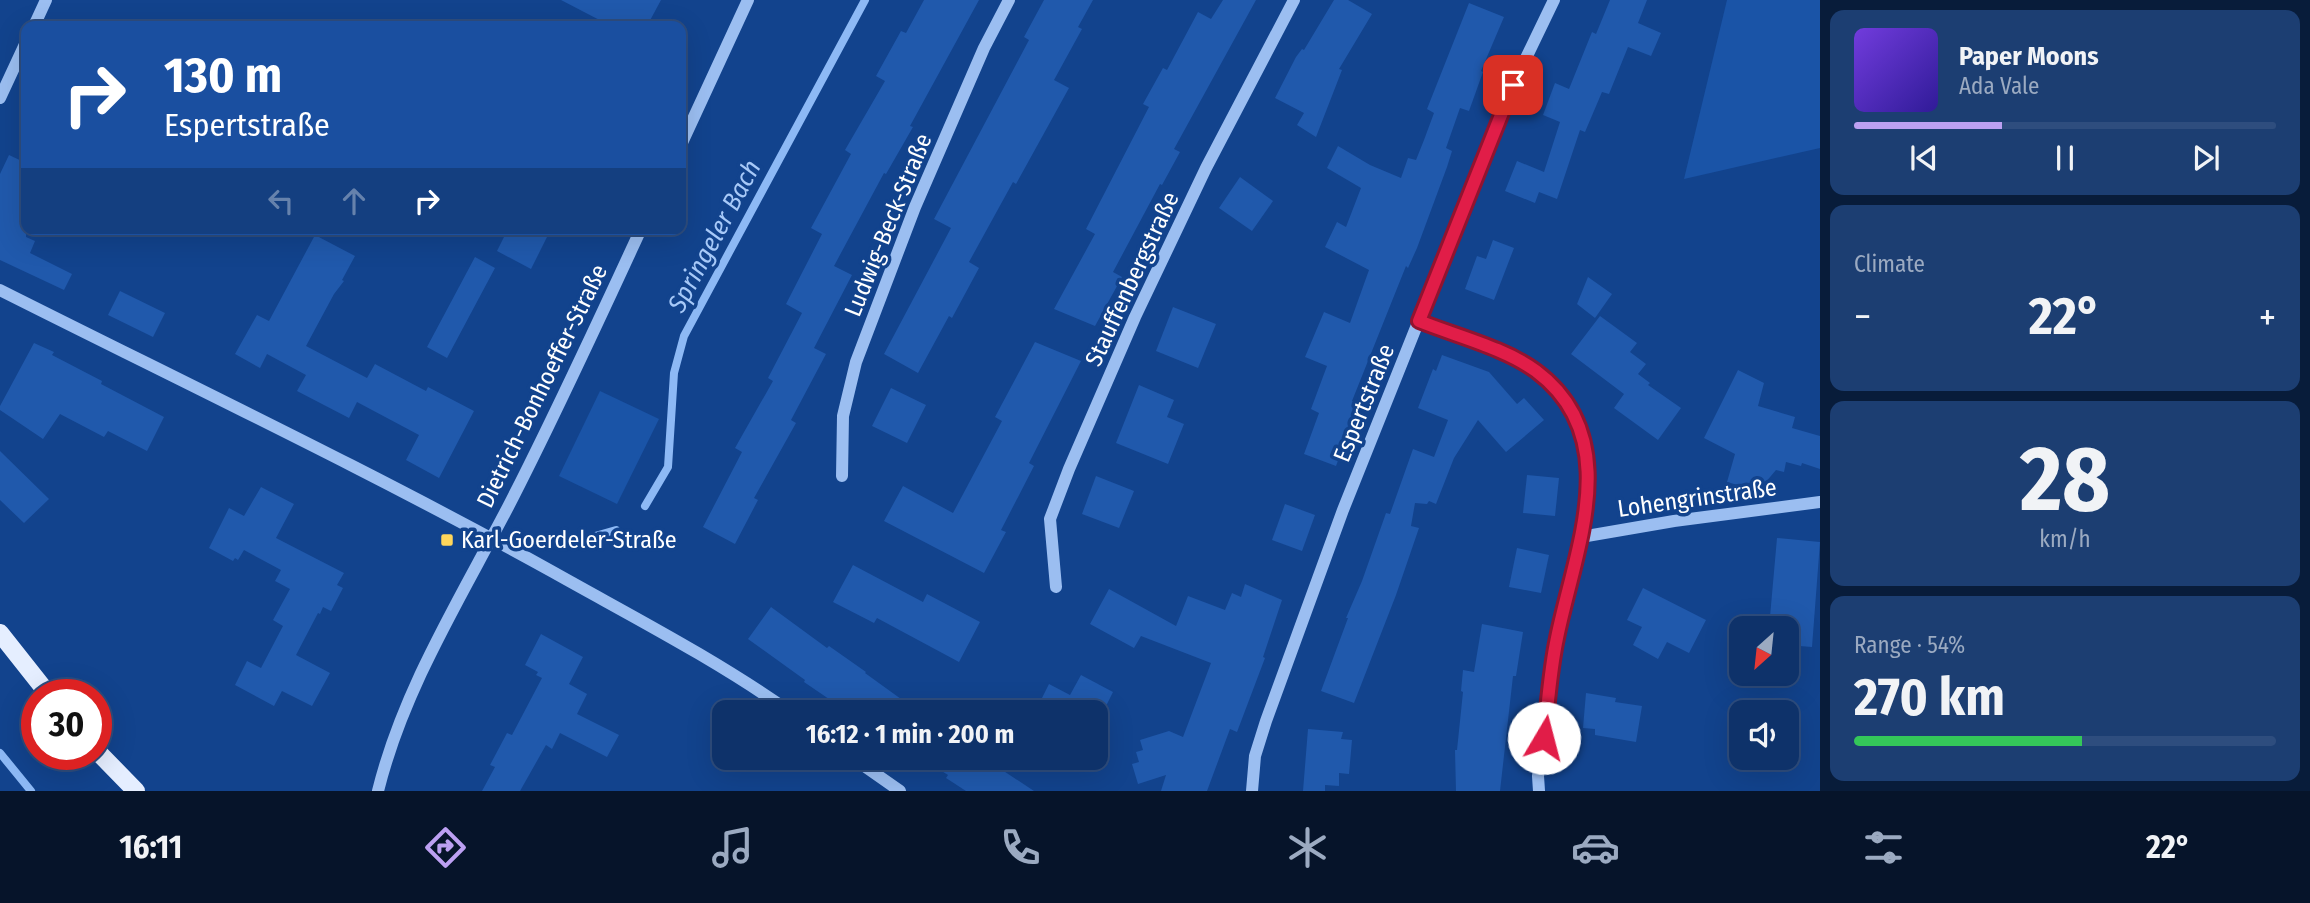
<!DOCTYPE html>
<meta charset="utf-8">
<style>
body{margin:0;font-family:"Fira Sans Condensed",sans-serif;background:#1c3e72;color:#f1f3f6;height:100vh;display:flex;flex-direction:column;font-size:26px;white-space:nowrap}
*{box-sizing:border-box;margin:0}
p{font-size:23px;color:#9baac1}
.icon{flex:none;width:38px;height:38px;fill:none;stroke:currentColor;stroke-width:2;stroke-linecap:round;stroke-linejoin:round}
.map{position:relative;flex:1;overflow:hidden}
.drawer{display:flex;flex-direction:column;gap:10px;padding:10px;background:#081c3a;width:490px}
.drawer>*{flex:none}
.guide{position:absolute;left:21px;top:21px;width:665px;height:214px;border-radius:14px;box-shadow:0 7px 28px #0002,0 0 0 2px #2e4d7e;background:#1a4fa0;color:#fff;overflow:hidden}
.needle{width:46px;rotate:207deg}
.fabs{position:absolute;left:1729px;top:616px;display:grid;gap:14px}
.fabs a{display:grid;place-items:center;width:70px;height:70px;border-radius:14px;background:#0e326a;box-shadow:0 7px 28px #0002,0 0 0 2px #2e4d7e;font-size:35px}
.speed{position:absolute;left:21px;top:679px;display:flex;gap:14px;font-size:35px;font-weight:700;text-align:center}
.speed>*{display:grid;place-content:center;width:91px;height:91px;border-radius:50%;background:#0e326a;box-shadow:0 7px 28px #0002,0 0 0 2px #2e4d7e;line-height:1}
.speed .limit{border:10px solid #d22;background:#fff;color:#111}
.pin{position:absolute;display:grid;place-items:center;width:60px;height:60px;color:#fff;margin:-30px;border-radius:14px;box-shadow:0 4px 10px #0006}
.me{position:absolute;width:77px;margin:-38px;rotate:8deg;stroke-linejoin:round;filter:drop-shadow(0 0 5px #0008)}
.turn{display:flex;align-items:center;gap:24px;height:147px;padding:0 28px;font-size:32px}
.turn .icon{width:91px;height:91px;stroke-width:2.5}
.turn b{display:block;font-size:49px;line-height:60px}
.lanes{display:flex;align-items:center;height:66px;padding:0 28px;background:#0003;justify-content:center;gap:35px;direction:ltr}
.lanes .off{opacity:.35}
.big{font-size:52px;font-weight:700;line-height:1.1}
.drawer .card{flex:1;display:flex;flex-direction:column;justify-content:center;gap:10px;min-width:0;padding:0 24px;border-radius:14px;background:#1c3e72}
.drawer .dial{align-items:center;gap:0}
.dial b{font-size:91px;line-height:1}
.song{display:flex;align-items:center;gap:21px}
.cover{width:84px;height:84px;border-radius:10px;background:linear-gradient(135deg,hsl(260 70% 55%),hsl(250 70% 35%))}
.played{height:7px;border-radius:4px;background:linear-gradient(90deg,#bca0f2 35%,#2e4d7e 35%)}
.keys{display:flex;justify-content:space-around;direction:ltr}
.heat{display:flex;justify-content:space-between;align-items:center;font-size:38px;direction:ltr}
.charge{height:10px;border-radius:5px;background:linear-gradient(90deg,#34c759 54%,#2e4d7e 0)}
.trip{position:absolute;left:712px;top:700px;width:396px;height:70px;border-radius:14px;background:#0e326a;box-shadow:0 7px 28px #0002,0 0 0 2px #2e4d7e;font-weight:700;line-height:70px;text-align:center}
.menu{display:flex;height:112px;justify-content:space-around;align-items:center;background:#06142a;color:#9baac1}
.menu .icon{width:49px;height:49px}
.menu .on{color:#bca0f2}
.menu b{font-size:32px;color:#f1f3f6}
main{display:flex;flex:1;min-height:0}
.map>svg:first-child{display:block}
</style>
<main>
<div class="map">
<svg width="1820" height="791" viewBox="0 0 1820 791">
<rect width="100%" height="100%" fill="#12438d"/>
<g fill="#1a54a7">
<path d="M1727 0H1820V148L1684 179Z"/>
<path d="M600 391 659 419 617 504 559 476Z"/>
</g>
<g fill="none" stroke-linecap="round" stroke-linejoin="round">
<g stroke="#8db9f5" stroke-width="8">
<path d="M645 506 668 467 674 373 684 336 865 0"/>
<path d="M581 540 616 530"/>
<path d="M0 753 31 791"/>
</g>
</g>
<g fill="#2059ac">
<path d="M561 0H661L647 26H611Z"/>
<path d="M924 0H979L910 126 913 127 886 174 884 173 834 266 852 275 814 348 826 354 791 420 796 423 754 498 758 500 735 544 703 527 742 452 735 448 773 381 768 378 802 313 786 304 822 234 811 228 851 154 845 150 885 81 876 76 901 31 906 33Z"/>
<path d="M1044 0H1093L1078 27 1082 29 1054 80 1069 88 1016 184 1013 182 969 262 979 268 952 318 949 316 918 373 884 354 951 228 934 219 1029 40 1024 37Z"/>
<path d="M1223 0H1256L1174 149 1180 152 1162 185 1160 184 1113 272 1122 277 1095 326 1054 309 1095 234 1086 229 1149 107 1143 104 1163 68 1167 70 1198 12 1211 19Z"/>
<path d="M1334 0H1348L1372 14 1339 69 1342 70 1316 137 1297 125 1304 113 1275 98 1296 57 1302 49 1304 50Z"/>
<path d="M1610 0H1647L1638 23 1661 33 1651 56 1628 47 1609 94 1602 92 1585 132 1580 130 1557 199 1539 192 1535 203 1505 191 1517 161 1544 172 1560 122 1543 115 1555 83 1569 89 1592 32 1596 34Z"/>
<path d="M1469 3 1504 17 1481 71 1483 72 1469 111 1460 108 1446 148 1452 151 1447 167 1417 248 1408 268 1406 266 1352 401 1359 404 1336 466 1304 454 1319 413 1311 409 1327 366 1305 357 1324 312 1350 323 1369 270 1325 247 1337 222 1346 227 1361 188 1327 168 1338 146 1370 165 1401 178 1408 158 1416 160 1424 140 1434 113 1427 109Z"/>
<path d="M9 155 26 163V237L35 241 30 253 72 274 64 290 0 260V174Z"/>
<path d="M1240 177 1273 201 1252 231 1219 208Z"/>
<path d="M508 229H551L531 269 497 251Z"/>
<path d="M315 235 355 256 342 280 344 281 334 294 306 346 367 378 375 364 426 391 428 387 474 411 439 478 406 460 419 435 357 402 349 418 297 391 306 375 267 354 260 368 235 354 257 315 269 321Z"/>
<path d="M1493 240 1514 248 1494 300 1465 289 1477 256 1486 259Z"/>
<path d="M475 257 495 268 447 358 427 347Z"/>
<path d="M1588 277 1612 294 1595 318 1577 304Z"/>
<path d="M120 291 165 313 153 337 108 315Z"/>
<path d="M1173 307 1216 324 1198 368 1156 351Z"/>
<path d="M1600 316 1637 343 1630 352 1646 364 1638 374 1650 383 1648 385 1681 408 1658 440 1614 408 1624 394 1571 354Z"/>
<path d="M1035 342 1081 361 1029 463 1034 466 1001 530 1006 532 984 573 884 521 903 486 953 513 1002 421 995 417Z"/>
<path d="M34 343 54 352 52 355 102 381 101 384 164 417 147 451 108 431 104 437 60 414 43 439 0 410V406Z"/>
<path d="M1442 355 1489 372 1517 404 1524 398 1544 420 1506 452 1478 420 1454 458 1436 504 1429 501 1427 504 1415 503 1411 526 1419 528 1396 595 1354 703 1321 691 1348 618H1346L1362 581 1386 513 1390 514 1413 449 1434 457 1448 420 1418 408 1433 369 1436 371Z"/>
<path d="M1738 370 1764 383 1758 406 1795 417 1792 428 1820 436V469L1802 463 1801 466 1786 462 1784 472 1776 470 1765 483 1762 492 1727 482 1735 454 1704 438Z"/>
<path d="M1139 385 1174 400 1167 417 1184 424 1168 464 1116 443Z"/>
<path d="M891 388 926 405 907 443 872 426Z"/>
<path d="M0 451 49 499 24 523 0 500Z"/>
<path d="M1527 475 1559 478 1555 516 1523 513Z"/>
<path d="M1096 476 1134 491 1119 528 1082 514Z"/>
<path d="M261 487 294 504 276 538 344 573 337 585 343 588 331 611 323 607 320 614 318 613 296 655 330 673 312 706 282 691 274 706 235 685 247 661 261 668 283 626 273 620 290 589 275 581 281 570 244 550 238 560 235 558 233 561 209 548 229 508 244 516Z"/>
<path d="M1285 504 1315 515 1302 551 1272 540Z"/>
<path d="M1777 538 1820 542 1812 647 1787 645V628H1769Z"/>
<path d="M1517 548 1549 555 1541 593 1509 587Z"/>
<path d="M853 565 923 602 927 594 980 622 959 662 877 618 874 623 833 602Z"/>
<path d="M1245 584 1282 600 1263 657 1265 658 1237 732 1230 729 1207 791H1161L1166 775 1138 784 1132 764 1139 762 1136 752 1143 750 1140 740 1169 731 1183 737 1211 663 1141 636 1134 648 1090 624 1109 589 1176 626 1188 596 1225 610 1232 593 1241 597Z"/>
<path d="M1643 588 1706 620 1689 653 1667 642 1658 659 1633 645 1642 627 1627 620Z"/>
<path d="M771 607 827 648 829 646 866 672 865 673 919 712H848L804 682 805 680 748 639Z"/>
<path d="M1482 624 1523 632 1516 676H1513L1500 791H1456L1455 750H1457L1463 692 1461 691 1463 670 1474 672Z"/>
<path d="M541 634 583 657 569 684 587 694 577 714 619 735 607 757 560 733 552 749 546 745 520 791H482L495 767 490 765 507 733 512 735 542 678 536 675 538 672 525 665Z"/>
<path d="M1081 675 1113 692 1103 712H1035L1049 684 1070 695Z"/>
<path d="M1586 693 1616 698 1615 702 1642 706 1636 742 1595 735V729L1583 728Z"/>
<path d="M1308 729 1343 732 1341 739 1352 740 1349 774 1339 773V786L1325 785V791H1303Z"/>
<path d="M921 758H984L1034 791H966L946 778 948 775Z"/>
</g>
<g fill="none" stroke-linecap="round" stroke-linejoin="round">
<g stroke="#9bbef1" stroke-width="12">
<path d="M34 26 46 0"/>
<path d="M0 98 26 42"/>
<path d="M681 145 748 0"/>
<path d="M0 290C185 383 372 472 553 572 633 617 715 659 790 712"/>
<path d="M1420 321C1461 337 1516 351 1549 382 1622 450 1573 556 1557 639 1548 684 1545 730 1538 776L1539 791"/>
<path d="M842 476 843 416 856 362 915 207 984 48 1009 0"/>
<path d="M1581 537 1674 521 1820 502"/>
<path d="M1056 587 1050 519 1069 469 1135 317 1206 168 1294 0"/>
<path d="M853 758 900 791"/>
<path d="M378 791C403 690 460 599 508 507 555 416 598 322 641 229"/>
<path d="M1252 791 1255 756 1266 721 1343 510 1513 85 1554 0"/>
</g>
<g stroke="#e5eeff" stroke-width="18">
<path d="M0 633 49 695"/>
<path d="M96 750 136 791"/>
</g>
</g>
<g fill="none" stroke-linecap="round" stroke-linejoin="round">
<defs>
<path id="route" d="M1513 85 1419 321C1456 336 1505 348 1536 371 1626 438 1575 549 1557 638 1550 670 1548 705 1544 738"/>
</defs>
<use href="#route" stroke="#92132f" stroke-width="18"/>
<use href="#route" stroke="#e11d48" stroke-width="12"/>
</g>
<rect fill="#ffd65b" stroke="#12438d" stroke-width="2.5" x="440" y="533" width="14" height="14" rx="3.5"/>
<g text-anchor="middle" stroke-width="7" stroke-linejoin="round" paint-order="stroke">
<g font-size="24" fill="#fff" stroke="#12438d">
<text transform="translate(888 225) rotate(-68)" y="8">Ludwig-Beck-Straße</text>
<text transform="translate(1132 279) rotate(-65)" y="8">Stauffenbergstraße</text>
<text transform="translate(542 386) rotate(-64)" y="8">Dietrich-Bonhoeffer-Straße</text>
<text transform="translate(1364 403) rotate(-68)" y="8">Espertstraße</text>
<text transform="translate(1697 498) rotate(-8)" y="8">Lohengrinstraße</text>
</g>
<g font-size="24" fill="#fff" stroke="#12438d" text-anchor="start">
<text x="461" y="548">Karl-Goerdeler-Straße</text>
</g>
<g font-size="26" font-style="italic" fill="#a7c9f8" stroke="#12438d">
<text transform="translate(714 236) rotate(-62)" y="9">Springeler Bach</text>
</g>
</g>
</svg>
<div class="fabs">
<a><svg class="needle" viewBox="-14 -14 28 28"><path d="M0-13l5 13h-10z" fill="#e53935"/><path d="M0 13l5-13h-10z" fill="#9baac1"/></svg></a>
<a><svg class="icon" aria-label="sound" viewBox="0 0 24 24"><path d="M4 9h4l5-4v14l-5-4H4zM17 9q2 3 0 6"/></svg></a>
</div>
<div class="speed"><div class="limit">30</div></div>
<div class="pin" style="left:1513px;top:85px;background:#d93025"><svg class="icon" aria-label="arrive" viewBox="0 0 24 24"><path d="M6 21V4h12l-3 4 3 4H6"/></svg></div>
<svg class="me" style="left:1544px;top:738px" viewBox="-20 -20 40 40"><circle r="19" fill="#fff"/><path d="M0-13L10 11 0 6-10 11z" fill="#e11d48"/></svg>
<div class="trip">16:12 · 1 min · 200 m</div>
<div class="guide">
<div class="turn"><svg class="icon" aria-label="right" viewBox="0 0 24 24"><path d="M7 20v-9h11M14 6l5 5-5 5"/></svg><div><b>130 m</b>Espertstraße</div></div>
<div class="lanes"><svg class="icon off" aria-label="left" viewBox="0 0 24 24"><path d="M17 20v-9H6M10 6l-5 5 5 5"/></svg><svg class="icon off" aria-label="ahead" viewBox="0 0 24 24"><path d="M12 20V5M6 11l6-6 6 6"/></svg><svg class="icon" aria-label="right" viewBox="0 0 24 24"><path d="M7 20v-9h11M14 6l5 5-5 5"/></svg></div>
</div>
</div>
<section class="drawer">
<div class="card">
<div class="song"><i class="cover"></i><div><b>Paper Moons</b><p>Ada Vale</p></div></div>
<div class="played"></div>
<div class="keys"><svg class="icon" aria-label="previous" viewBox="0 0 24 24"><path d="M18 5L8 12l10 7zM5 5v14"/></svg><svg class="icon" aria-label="pause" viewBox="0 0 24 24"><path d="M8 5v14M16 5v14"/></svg><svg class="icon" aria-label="next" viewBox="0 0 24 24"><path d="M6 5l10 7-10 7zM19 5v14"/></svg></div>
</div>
<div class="card"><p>Climate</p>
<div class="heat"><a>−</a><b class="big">22°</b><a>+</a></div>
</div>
<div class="card dial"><b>28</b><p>km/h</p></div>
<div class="card"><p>Range · 54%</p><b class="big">270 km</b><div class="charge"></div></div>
</section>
</main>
<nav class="menu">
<b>16:11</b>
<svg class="icon on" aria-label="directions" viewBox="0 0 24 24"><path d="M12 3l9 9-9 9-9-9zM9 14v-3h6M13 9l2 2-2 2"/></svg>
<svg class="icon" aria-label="music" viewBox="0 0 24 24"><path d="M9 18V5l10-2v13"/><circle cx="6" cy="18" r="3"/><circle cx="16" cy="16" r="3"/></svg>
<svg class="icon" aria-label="phone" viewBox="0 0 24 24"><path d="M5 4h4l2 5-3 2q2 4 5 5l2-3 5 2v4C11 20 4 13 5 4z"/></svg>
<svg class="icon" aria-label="climate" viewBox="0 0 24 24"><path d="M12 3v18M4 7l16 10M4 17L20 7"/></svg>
<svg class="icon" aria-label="car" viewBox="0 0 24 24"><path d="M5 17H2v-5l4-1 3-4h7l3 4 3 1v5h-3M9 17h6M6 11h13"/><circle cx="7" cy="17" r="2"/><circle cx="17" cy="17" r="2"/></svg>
<svg class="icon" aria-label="filters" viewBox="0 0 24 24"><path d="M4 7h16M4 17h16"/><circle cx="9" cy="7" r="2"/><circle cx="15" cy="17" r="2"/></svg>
<b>22°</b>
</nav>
